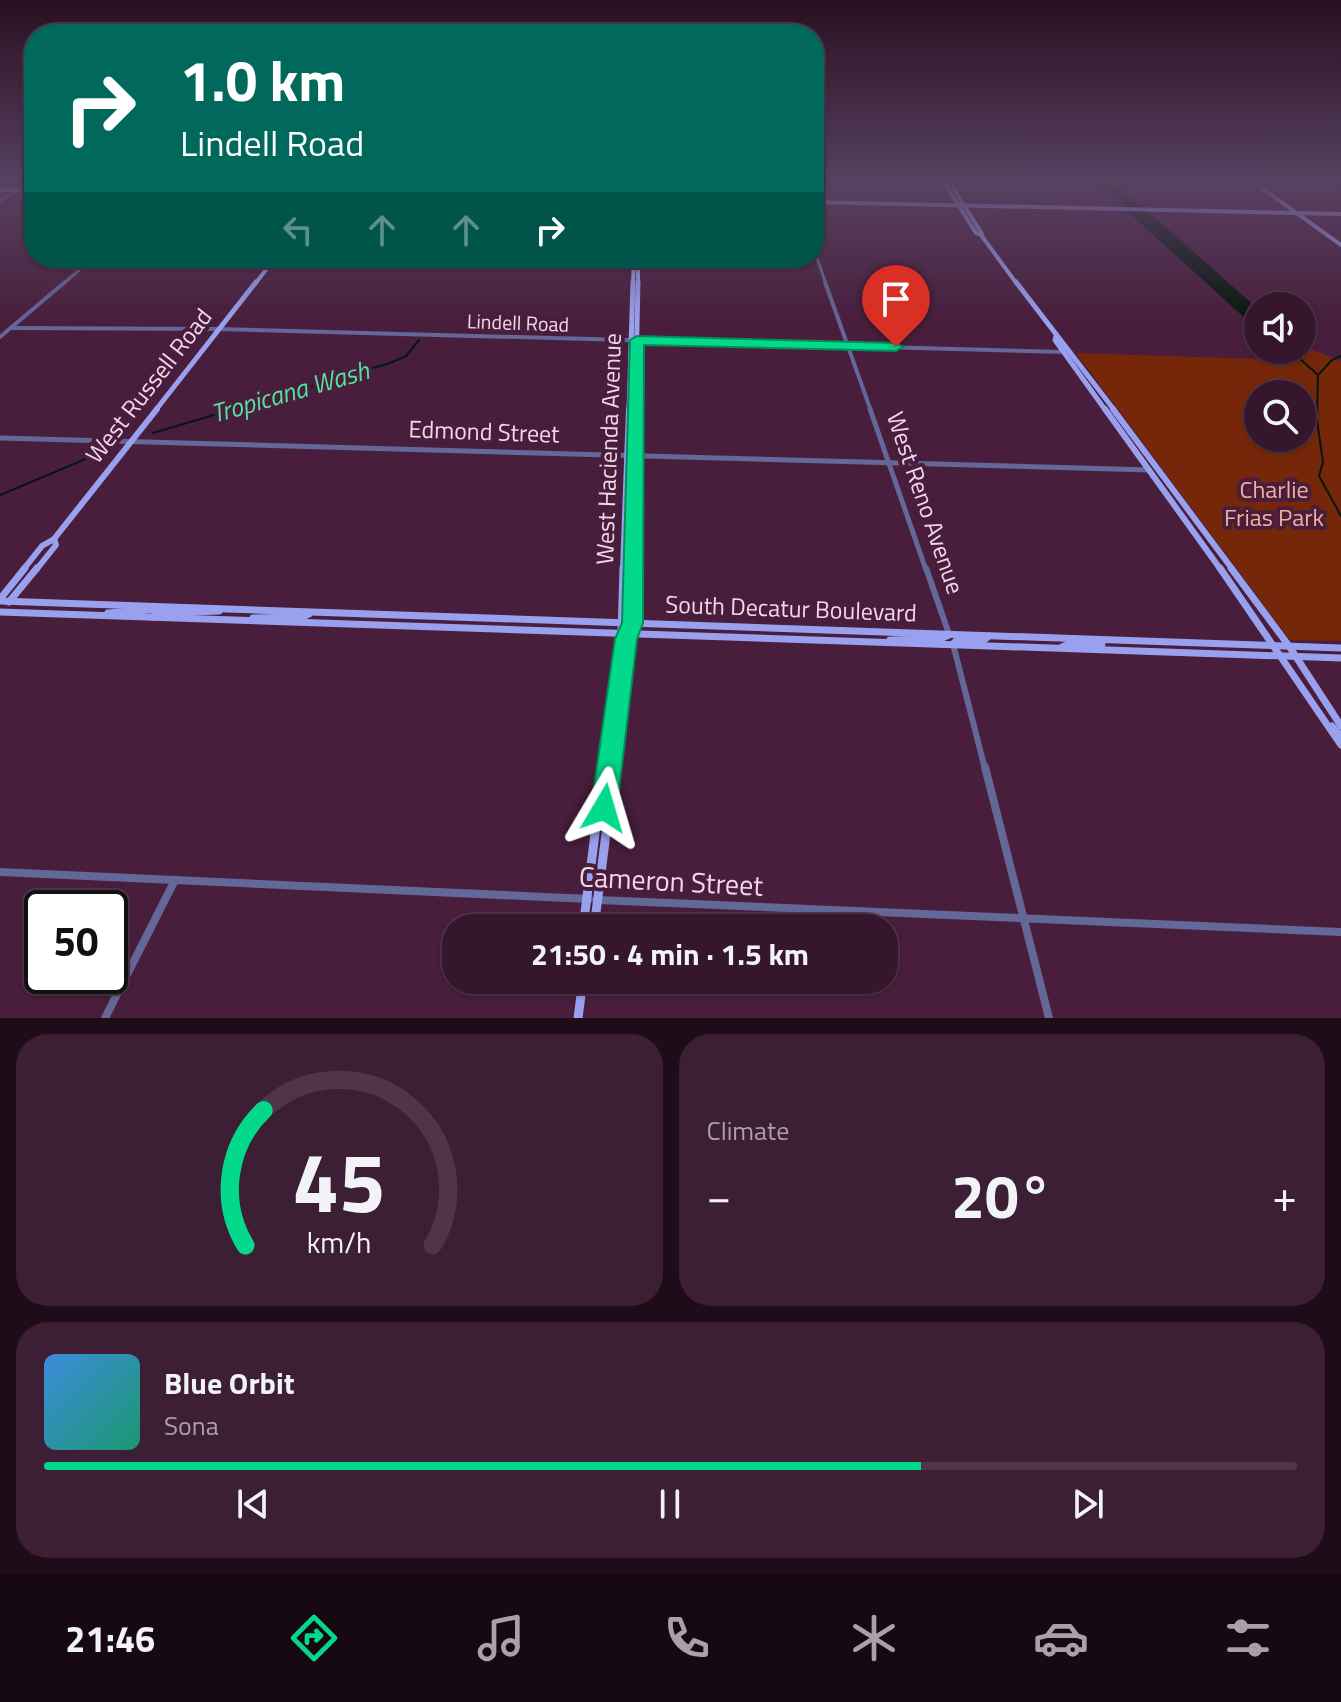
<!DOCTYPE html>
<meta charset="utf-8">
<style>
body{margin:0;font-family:"Titillium Web",sans-serif;background:#3d1f35;color:#f1f3f6;height:100vh;display:flex;flex-direction:column;font-size:30px;white-space:nowrap}
*{box-sizing:border-box;margin:0}
p{font-size:26px;color:#aa9faa}
.icon{flex:none;width:44px;height:44px;fill:none;stroke:currentColor;stroke-width:2;stroke-linecap:round;stroke-linejoin:round}
.map{position:relative;height:1018px;overflow:hidden}
.drawer{display:flex;flex-direction:column;gap:16px;padding:16px;background:#1e0c19;flex:1}
.drawer>*{flex:none}
.guide{position:absolute;left:24px;top:24px;width:800px;height:244px;border-radius:32px;box-shadow:0 2px 6px #0004,0 0 0 2px #503549;background:#00695c;color:#fff;overflow:hidden}
.controls{position:absolute;left:1244px;top:292px;display:grid;gap:16px}
.controls a{display:grid;place-items:center;width:72px;height:72px;border-radius:50%;background:#36162d;box-shadow:0 2px 6px #0004,0 0 0 2px #503549;font-size:40px}
.speed{position:absolute;left:24px;top:890px;display:flex;gap:16px;font-size:40px;font-weight:700;text-align:center}
.speed>*{display:grid;place-content:center;width:104px;height:104px;border-radius:50%;background:#36162d;box-shadow:0 2px 6px #0004,0 0 0 2px #503549;line-height:1}
.speed .limit{border:4px solid #111;border-radius:12px;background:#fff;color:#111}
.pin{position:absolute;display:grid;place-items:center;width:68px;height:68px;color:#fff;margin:-82px -34px;border-radius:50% 50% 50% 0;rotate:-45deg;box-shadow:0 0 8px #0007}
.pin .icon{rotate:45deg}
.me{position:absolute;width:88px;margin:-44px;rotate:7deg;stroke-linejoin:round;filter:drop-shadow(0 0 6px #0008)}
.turn{display:flex;align-items:center;gap:28px;height:168px;padding:0 24px;font-size:36px}
.turn .icon{width:104px;height:104px;stroke-width:2.5}
.turn b{display:block;font-size:56px;line-height:68px}
.lanes{display:flex;align-items:center;height:76px;padding:0 24px;background:#0003;justify-content:center;gap:40px;direction:ltr}
.lanes .off{opacity:.35}
.big{font-size:60px;font-weight:700;line-height:1.1}
.drawer .card{flex:1;display:flex;flex-direction:column;justify-content:center;gap:12px;min-width:0;padding:0 28px;border-radius:32px;background:#3d1f35}
.drawer .dial{align-items:center;gap:0}
.dial svg{height:208px;overflow:visible;fill:none;stroke:#503549;stroke-width:7;stroke-linecap:round;text-anchor:middle}
.dial text{fill:#f1f3f6;stroke:none}
.song{display:flex;align-items:center;gap:24px}
.cover{width:96px;height:96px;border-radius:12px;background:linear-gradient(135deg,hsl(210 70% 55%),hsl(160 70% 35%))}
.played{height:8px;border-radius:4px;background:linear-gradient(90deg,#03d98b 70%,#503549 70%)}
.keys{display:flex;justify-content:space-around;direction:ltr}
.heat{display:flex;justify-content:space-between;align-items:center;font-size:44px;direction:ltr}
.drawer .tiles{flex:1;display:grid;gap:16px;grid-template-columns:1fr 1fr}
.card:last-child{grid-column:span 2}
.trip{position:absolute;left:442px;top:914px;width:456px;height:80px;border-radius:32px;background:#36162d;box-shadow:0 2px 6px #0004,0 0 0 2px #503549;font-weight:700;line-height:80px;text-align:center}
.menu{display:flex;height:128px;justify-content:space-around;align-items:center;background:#160912;color:#aa9faa}
.menu .icon{width:56px;height:56px}
.menu .selected{color:#03d98b}
.menu b{font-size:36px;color:#f1f3f6}
.map>svg:first-child{display:block}
</style>
<div class="map">
<svg width="1341" height="1018" viewBox="0 0 1341 1018">
<rect width="100%" height="100%" fill="#481e3c"/>
<path fill="#762709" fill-rule="evenodd" d="M1302 346 1341 361V641L1290 640 1076 353 1289 360 1285 354 1302 350ZM1258 394H1302V438H1258Z"/>
<path fill="#05180e" d="M1094 181H1108L1144 208 1258 309V330L1128 212 1127 206Z"/>
<g fill="none" stroke-linecap="round" stroke-linejoin="round">
<g stroke="#05180e" stroke-width="2">
<path d="M1290 350 1317 374"/>
<path d="M1319 374 1332 360 1341 356"/>
<path d="M1318 375 1317 421 1323 462 1319 476 1341 516"/>
<path d="M153 433 390 363 406 356 419 340"/>
<path d="M0 495 107 450"/>
</g>
<g stroke="#636898" stroke-width="3">
<path d="M0 201 32 181"/>
<path d="M814 249 826 284"/>
<path d="M63 284 93 258"/>
</g>
<g stroke="#636898" stroke-width="4">
<path d="M825 282 871 411"/>
<path d="M11 328 219 329 1066 352"/>
<path d="M0 337 65 282"/>
</g>
<g stroke="#636898" stroke-width="5">
<path d="M870 409 926 570"/>
<path d="M0 438 1150 470"/>
</g>
<g stroke="#636898" stroke-width="6">
<path d="M926 568 949 634"/>
<path d="M953 644 985 769"/>
</g>
<g stroke="#636898" stroke-width="8">
<path d="M985 767 1049 1018"/>
<path d="M0 872 589 899"/>
<path d="M599 900 1341 932"/>
<path d="M105 1018 175 880"/>
</g>
<g stroke="#99a1ef" stroke-width="4">
<path d="M943 181 976 233 981 235 1017 284"/>
<path d="M949 181 982 234"/>
<path d="M1252 181 1341 245"/>
<path d="M0 190H34"/>
<path d="M814 202 1341 214"/>
<path d="M255 284 275 258"/>
<path d="M633 284 634 258"/>
<path d="M638 284V258"/>
</g>
<g stroke="#99a1ef" stroke-width="5">
<path d="M1016 282 1115 411"/>
<path d="M1056 336 1055 340 1106 411"/>
<path d="M155 411 256 282"/>
<path d="M629 411 633 282"/>
<path d="M635 411 638 282"/>
</g>
<g stroke="#99a1ef" stroke-width="6">
<path d="M1105 409 1221 570"/>
<path d="M1113 409 1233 570"/>
<path d="M23 570 42 546 54 539 157 409"/>
<path d="M36 570 56 545 54 539"/>
<path d="M623 570 629 409"/>
<path d="M633 570 636 409"/>
</g>
<g stroke="#99a1ef" stroke-width="7">
<path d="M623 568 621 633 624 636"/>
<path d="M1220 568 1341 745"/>
<path d="M1231 568 1289 646 1341 726"/>
<path d="M0 599 25 568"/>
<path d="M0 601 1341 648"/>
<path d="M9 602 37 568"/>
<path d="M0 612 1341 658"/>
<path d="M108 613 160 609"/>
<path d="M152 617 161 613 219 611"/>
<path d="M253 618 302 617 309 614"/>
<path d="M890 640 940 639 949 635"/>
<path d="M953 644 957 640H984L989 636"/>
<path d="M1062 647 1069 644H1102"/>
<path d="M1332 726 1341 736"/>
<path d="M609 769 626 639 632 623 633 568"/>
</g>
<g stroke="#99a1ef" stroke-width="9">
<path d="M583 928 597 818 604 808"/>
<path d="M594 928 608 818 604 808 609 767"/>
<path d="M578 1018 583 980"/>
</g>
</g>
<linearGradient id="sky" x2="0" y2="1"><stop stop-color="#281021"/><stop offset="0.56" stop-color="#584161"/><stop offset="1" stop-color="#584161" stop-opacity="0"/></linearGradient>
<rect width="1341" height="324" fill="url(#sky)"/>
<path fill="#03d98b" stroke="#028d5a" stroke-width="2" d="M637 336 896 343 903 347 896 351 644 345 643 623 637 639 617 808 613 816 604 819 595 816 591 808 615 639 622 623 630 340Z"/>
<g text-anchor="middle" stroke-width="8" stroke-linejoin="round" paint-order="stroke">
<g font-size="20" fill="#f3d7e9" stroke="#481e3c">
<text transform="translate(518 323) rotate(2)" y="7">Lindell Road</text>
</g>
<g font-size="24" fill="#f3d7e9" stroke="#481e3c">
<text transform="translate(149 386) rotate(-52)" y="8">West Russell Road</text>
<text transform="translate(484 432) rotate(2)" y="8">Edmond Street</text>
<text transform="translate(609 449) rotate(-88)" y="8">West Hacienda Avenue</text>
<text transform="translate(925 503) rotate(71)" y="8">West Reno Avenue</text>
<text transform="translate(791 609) rotate(2)" y="8">South Decatur Boulevard</text>
</g>
<g font-size="24" fill="#eeb09c" stroke="#481e3c">
<text x="1274" y="498">Charlie<tspan x="1274" dy="28">Frias Park</tspan></text>
</g>
<g font-size="26" font-style="italic" fill="#54e19d" stroke="#481e3c">
<text transform="translate(290 392) rotate(-16)" y="9">Tropicana Wash</text>
</g>
<g font-size="28" fill="#f3d7e9" stroke="#481e3c">
<text transform="translate(671 881) rotate(3)" y="10">Cameron Street</text>
</g>
</g>
</svg>
<div class="controls">
<a><svg class="icon" aria-label="sound" viewBox="0 0 24 24"><path d="M4 9h4l5-4v14l-5-4H4zM17 9q2 3 0 6"/></svg></a>
<a><svg class="icon" aria-label="search" viewBox="0 0 24 24"><circle cx="10" cy="10" r="6"/><path d="M15 15l6 6"/></svg></a>
</div>
<div class="speed"><div class="limit">50</div></div>
<div class="pin" style="left:896px;top:347px;background:#d93025"><svg class="icon" aria-label="arrive" viewBox="0 0 24 24"><path d="M6 21V4h12l-3 4 3 4H6"/></svg></div>
<svg class="me" style="left:604px;top:808px" viewBox="-20 -20 40 40"><path d="M0-17L14 15 0 8-14 15z" fill="#03d98b" stroke="#fff" stroke-width="4"/></svg>
<div class="trip">21:50 · 4 min · 1.5 km</div>
<div class="guide">
<div class="turn"><svg class="icon" aria-label="right" viewBox="0 0 24 24"><path d="M7 20v-9h11M14 6l5 5-5 5"/></svg><div><b>1.0 km</b>Lindell Road</div></div>
<div class="lanes"><svg class="icon off" aria-label="left" viewBox="0 0 24 24"><path d="M17 20v-9H6M10 6l-5 5 5 5"/></svg><svg class="icon off" aria-label="ahead" viewBox="0 0 24 24"><path d="M12 20V5M6 11l6-6 6 6"/></svg><svg class="icon off" aria-label="ahead" viewBox="0 0 24 24"><path d="M12 20V5M6 11l6-6 6 6"/></svg><svg class="icon" aria-label="right" viewBox="0 0 24 24"><path d="M7 20v-9h11M14 6l5 5-5 5"/></svg></div>
</div>
</div>
<section class="drawer">
<div class="tiles">
<div class="card dial"><svg viewBox="0 0 100 80">
<path d="M14 69A42 42 0 1 1 86 69"/>
<path d="M14 69A42 42 0 0 1 21 17" stroke="#03d98b"/>
<text x="50" y="56" font-size="32" font-weight="700">45</text>
<text x="50" y="72" font-size="11">km/h</text>
</svg></div>
<div class="card"><p>Climate</p>
<div class="heat"><a>−</a><b class="big">20°</b><a>+</a></div>
</div>
<div class="card">
<div class="song"><i class="cover"></i><div><b>Blue Orbit</b><p>Sona</p></div></div>
<div class="played"></div>
<div class="keys"><svg class="icon" aria-label="previous" viewBox="0 0 24 24"><path d="M18 5L8 12l10 7zM5 5v14"/></svg><svg class="icon" aria-label="pause" viewBox="0 0 24 24"><path d="M8 5v14M16 5v14"/></svg><svg class="icon" aria-label="next" viewBox="0 0 24 24"><path d="M6 5l10 7-10 7zM19 5v14"/></svg></div>
</div>
</div>
</section>
<nav class="menu">
<b>21:46</b>
<svg class="icon selected" aria-label="directions" viewBox="0 0 24 24"><path d="M12 3l9 9-9 9-9-9zM9 14v-3h6M13 9l2 2-2 2"/></svg>
<svg class="icon" aria-label="music" viewBox="0 0 24 24"><path d="M9 18V5l10-2v13"/><circle cx="6" cy="18" r="3"/><circle cx="16" cy="16" r="3"/></svg>
<svg class="icon" aria-label="phone" viewBox="0 0 24 24"><path d="M5 4h4l2 5-3 2q2 4 5 5l2-3 5 2v4C11 20 4 13 5 4z"/></svg>
<svg class="icon" aria-label="climate" viewBox="0 0 24 24"><path d="M12 3v18M4 7l16 10M4 17L20 7"/></svg>
<svg class="icon" aria-label="car" viewBox="0 0 24 24"><path d="M5 17H2v-5l4-1 3-4h7l3 4 3 1v5h-3M9 17h6M6 11h13"/><circle cx="7" cy="17" r="2"/><circle cx="17" cy="17" r="2"/></svg>
<svg class="icon" aria-label="filters" viewBox="0 0 24 24"><path d="M4 7h16M4 17h16"/><circle cx="9" cy="7" r="2"/><circle cx="15" cy="17" r="2"/></svg>
</nav>
